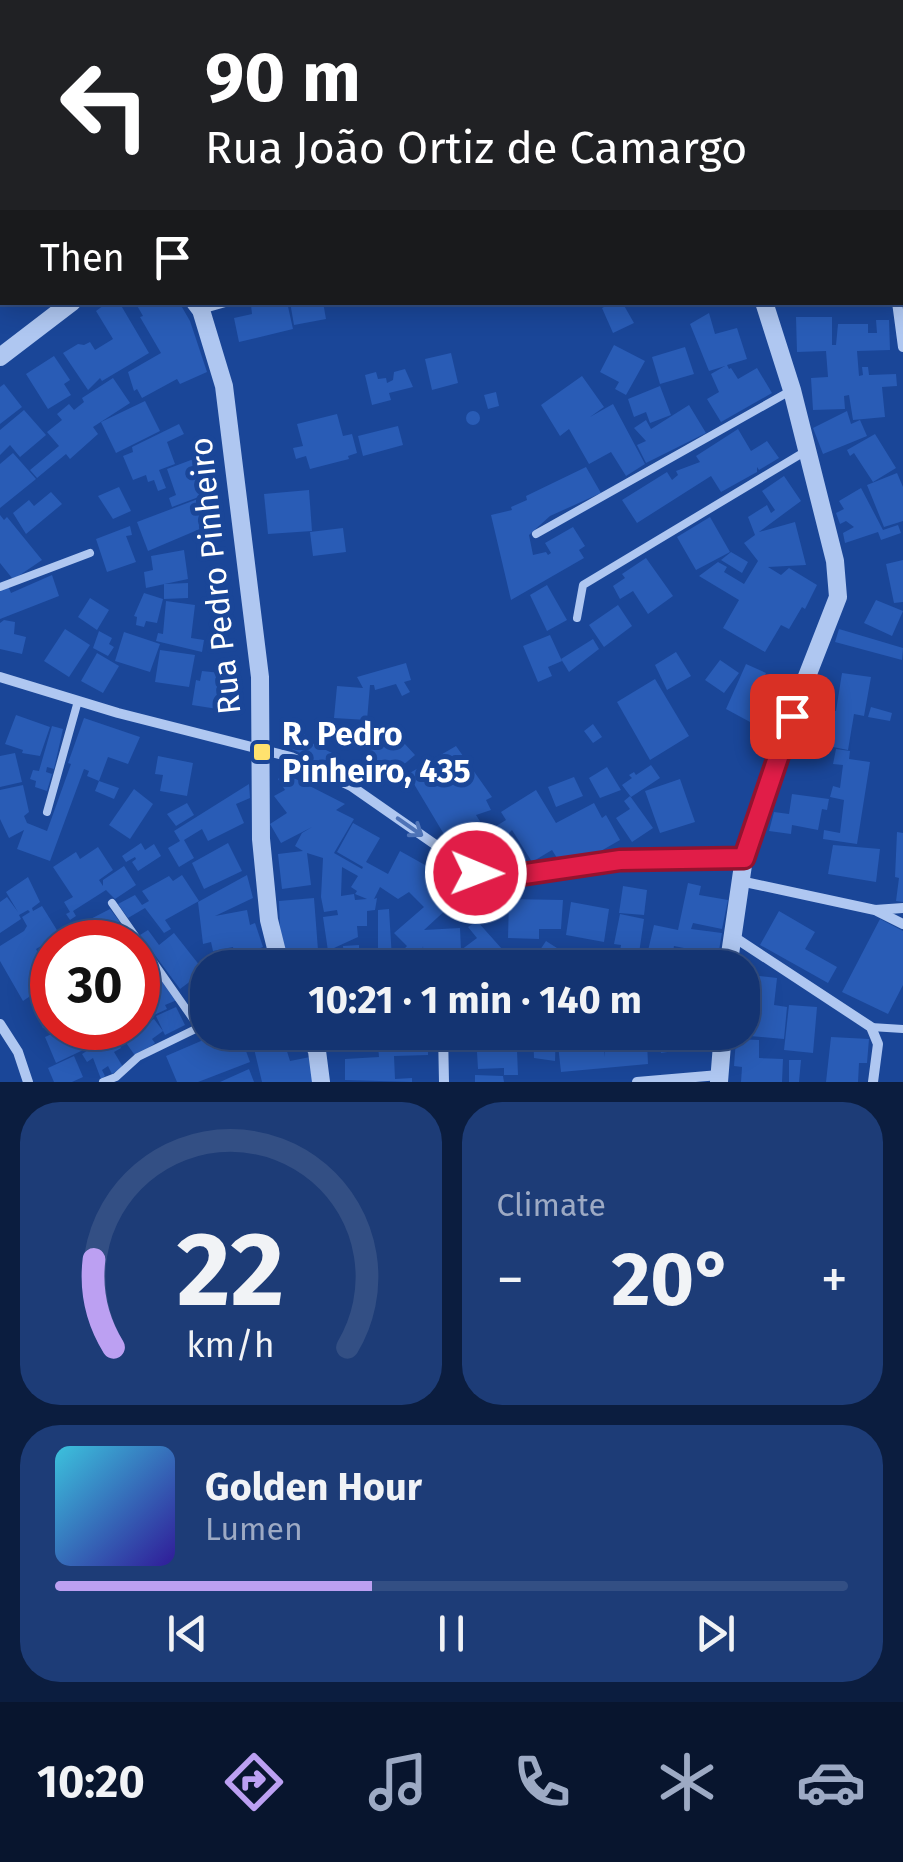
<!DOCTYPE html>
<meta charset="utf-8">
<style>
body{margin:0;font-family:"Fira Sans",sans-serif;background:#1d3c77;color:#f1f3f6;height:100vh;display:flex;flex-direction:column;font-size:38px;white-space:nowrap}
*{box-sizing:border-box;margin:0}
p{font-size:32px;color:#9daac4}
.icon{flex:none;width:55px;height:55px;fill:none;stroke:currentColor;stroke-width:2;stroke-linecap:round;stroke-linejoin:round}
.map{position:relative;height:1082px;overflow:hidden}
.details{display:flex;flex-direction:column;gap:20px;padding:20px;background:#0b1d3f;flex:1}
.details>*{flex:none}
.hud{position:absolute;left:0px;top:0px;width:905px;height:305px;box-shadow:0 5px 25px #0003,0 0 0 2px #334f84;background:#202124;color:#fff;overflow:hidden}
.speed{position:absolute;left:30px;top:920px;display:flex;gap:20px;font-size:50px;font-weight:700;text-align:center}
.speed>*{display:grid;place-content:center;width:130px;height:130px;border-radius:50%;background:#143472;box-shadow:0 5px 25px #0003,0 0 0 2px #334f84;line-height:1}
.speed .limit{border:15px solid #d22;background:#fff;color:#111}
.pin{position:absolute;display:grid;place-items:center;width:85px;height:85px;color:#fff;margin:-42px;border-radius:20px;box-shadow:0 5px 15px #0006}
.me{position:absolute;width:110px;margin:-55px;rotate:91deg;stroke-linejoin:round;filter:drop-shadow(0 0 8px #0008)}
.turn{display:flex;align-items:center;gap:35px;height:210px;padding:0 40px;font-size:45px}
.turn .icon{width:130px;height:130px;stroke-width:2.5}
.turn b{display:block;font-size:70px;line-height:85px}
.then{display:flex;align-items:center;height:95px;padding:0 40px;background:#0003;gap:20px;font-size:38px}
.big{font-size:75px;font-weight:700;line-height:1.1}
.details .widget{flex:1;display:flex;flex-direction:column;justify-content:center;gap:15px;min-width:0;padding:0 35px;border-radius:40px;background:#1d3c77}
.details .dial{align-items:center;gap:0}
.dial svg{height:260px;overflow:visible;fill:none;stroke:#334f84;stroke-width:7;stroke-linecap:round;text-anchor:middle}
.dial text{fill:#f1f3f6;stroke:none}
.song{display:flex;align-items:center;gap:30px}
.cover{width:120px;height:120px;border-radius:15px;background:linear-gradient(135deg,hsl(190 70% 55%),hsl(250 70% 35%))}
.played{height:10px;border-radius:5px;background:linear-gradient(90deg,#bca0f2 40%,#334f84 40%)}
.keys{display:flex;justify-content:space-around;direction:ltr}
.heat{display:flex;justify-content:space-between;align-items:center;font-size:55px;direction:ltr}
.details .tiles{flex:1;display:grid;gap:20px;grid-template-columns:1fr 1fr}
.widget:last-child{grid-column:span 2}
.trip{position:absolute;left:190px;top:950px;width:570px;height:100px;border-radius:40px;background:#143472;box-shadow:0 5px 25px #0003,0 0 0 2px #334f84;font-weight:700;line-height:100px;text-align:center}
.tab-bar{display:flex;height:160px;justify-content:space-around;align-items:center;background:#08152e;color:#9daac4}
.tab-bar .icon{width:70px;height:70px}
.tab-bar .active{color:#bca0f2}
.tab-bar b{font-size:45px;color:#f1f3f6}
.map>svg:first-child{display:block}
</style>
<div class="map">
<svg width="903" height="1082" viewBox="0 0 903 1082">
<rect width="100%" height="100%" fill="#1a4698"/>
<g fill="#295cb6" fill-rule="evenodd">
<path d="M108 302H119L149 353 102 381 100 378 88 390 63 353 78 344 84 345 90 342 95 350 113 339 96 311Z"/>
<path d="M135 302H179L190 321 207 372 180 384 177 379 142 398 137 389 134 391 128 372 161 353 140 317 143 316Z"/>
<path d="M261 302H287L293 329 239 342 234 318 252 314 251 305Z"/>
<path d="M290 302H323L326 319 294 325Z"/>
<path d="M614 302H622L634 323 613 333 602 308Z"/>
<path d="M709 313 715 334 737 328 747 359 727 365 729 369 731 368 738 379 757 368 772 393 721 422 707 399 719 392 711 374 725 366 709 371 690 324Z"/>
<path d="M796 317H832V345H836L838 324H868V333H877L876 320H889L890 350 857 351 859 376 863 375 862 367H868L869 375 896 374 897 386 882 387 885 417 853 420 849 395 844 396 845 409 813 410 811 378 828 377 826 351 797 352Z"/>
<path d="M614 345 645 361 626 395 615 389 619 382 600 372Z"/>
<path d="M685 347 694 374 660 384 652 357Z"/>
<path d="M451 353 458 383 432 390 425 359Z"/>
<path d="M54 356 70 380 64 384 71 395 48 409 26 374Z"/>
<path d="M405 369 413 387 389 393 391 400 372 405 365 375 376 372 378 379 386 378 387 383 393 380 394 372Z"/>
<path d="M582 376 604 407 590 417 613 404 645 464 626 476 611 452 589 464 569 429 560 436 541 405Z"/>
<path d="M113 378 130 403 93 427 98 434 70 459 66 454 37 478 30 470 59 446 47 432 62 420 57 414 69 404 74 410 84 402 82 398Z"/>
<path d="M4 384 22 407 0 424V387Z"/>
<path d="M660 386 671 415 650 423 646 412 634 417 628 399Z"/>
<path d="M496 392 499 406 488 409 484 395Z"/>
<path d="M145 401 160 431 116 453 101 422Z"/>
<path d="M689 405 706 433 646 463 637 445 646 441 634 428 646 420 651 429Z"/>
<path d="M24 410 46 435 20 457 10 445 0 455V430Z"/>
<circle cx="473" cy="418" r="7"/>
<path d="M847 411 851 424 860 420 867 436 823 454 813 428Z"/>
<path d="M337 414 343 436 352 434 357 453 348 456 349 459 310 469 306 456 296 459 293 448 303 446 297 424Z"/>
<path d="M179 424 184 434 167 442 175 464 159 470 166 488 158 491 154 480 148 482 146 475 133 480 123 456 133 452 132 447Z"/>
<path d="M398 426 403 445 363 456 358 436Z"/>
<path d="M738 429 751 451 767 441 779 458 759 470 757 467V472L721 492 711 476 637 523 622 500 667 472 672 480 678 475 676 471 700 462 696 456Z"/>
<path d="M875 434 896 468 873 482 854 453 850 456 847 450Z"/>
<path d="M13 453 36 479 0 508V464Z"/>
<path d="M199 457 212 492 172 507 169 498 176 495 167 469Z"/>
<path d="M586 467 601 493 550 516 529 535 533 555 546 552 548 555 551 553 545 543 573 527 585 546 579 550 584 558 511 600 491 515 512 510 511 507 527 500 526 496Z"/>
<path d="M897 473 903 487V521L884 527 867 485Z"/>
<path d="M784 476 801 501 759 532 795 522 806 565 768 567 781 575 789 568 817 585 805 609 802 607 789 629 781 625 765 652 723 628 739 600 699 576 718 562 727 567 724 572 744 584 758 561 744 543 755 535 748 517 767 505 771 513 775 510 762 491Z"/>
<path d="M119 487 131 511 113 519 98 496Z"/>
<path d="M861 488 883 530 898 525 901 533 881 540 878 532 845 543 843 533 854 527 846 521 840 524 836 513 844 509 839 501Z"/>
<path d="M309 490 312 531 268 534 264 494Z"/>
<path d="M51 492 62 504 26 534 13 513 29 500 34 506Z"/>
<path d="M211 494 221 520 148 551 137 522Z"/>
<path d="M0 515 4 520 7 517 42 560 17 577 12 578 0 563Z"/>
<path d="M710 517 730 552 696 570 677 537Z"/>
<path d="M130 526 132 535 126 536 136 562 107 572 96 539Z"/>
<path d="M343 528 346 552 313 556 310 532Z"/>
<path d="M184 550 188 579 146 588 144 572 153 570 151 556Z"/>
<path d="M731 552 748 562 742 573 721 560Z"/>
<path d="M646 558 673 596 648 614 633 591 620 599 613 586 625 578 622 574Z"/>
<path d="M903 560V602L894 603 886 564Z"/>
<path d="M52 575 59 596 0 619V589L8 586 11 593Z"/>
<path d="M188 583V598L164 599V584Z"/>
<path d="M547 585 567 620 547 631 530 595Z"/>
<path d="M144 593 163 599 157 623 146 621 144 627 136 625 137 617 134 616Z"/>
<path d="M90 598 109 610 97 630 78 617Z"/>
<path d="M876 600 903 611 892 636 864 623Z"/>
<path d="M166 601 195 605 191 638 204 640 202 652 156 641 158 633 163 634Z"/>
<path d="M618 605 632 626 604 647 589 625Z"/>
<path d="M4 620 15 622 14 634 26 637 22 654 0 649V623Z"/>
<path d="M65 629 90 645 69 677 44 661Z"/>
<path d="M839 629 903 648 902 660 835 642Z"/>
<path d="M99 631 112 638 109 644 114 647 108 656 93 648Z"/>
<path d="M124 632 160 644 150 672 115 661Z"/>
<path d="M550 635 562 661 548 667 552 676 538 682 523 646Z"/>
<path d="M593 639 599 649 569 672 561 659Z"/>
<path d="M160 650 195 655 189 687 155 682Z"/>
<path d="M676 652 691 676 667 690 655 665Z"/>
<path d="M97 653 119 666 103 693 81 681Z"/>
<path d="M720 660 739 673 724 693 705 680Z"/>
<path d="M406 663 411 680 404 682 410 692 402 696 396 684 375 690 374 685H370L367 720 334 718 337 686 363 688 357 677Z"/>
<path d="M746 664 766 673 752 704 771 715 763 729 726 709Z"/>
<path d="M202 671 230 674 224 710 192 705 196 680 200 681Z"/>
<path d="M842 673 871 677 864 716 854 714 848 750 818 744 823 709 836 711Z"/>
<path d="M655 679 689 736 650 760 617 702Z"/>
<path d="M871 707 892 713 890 721 868 717Z"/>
<path d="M16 715 50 727 40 756 22 753 23 750 5 744Z"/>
<path d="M84 718 140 737 128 764 108 757 99 781 87 776 89 771 84 769 50 861 17 849 24 830 9 838 0 819V790L23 785 29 812 24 816 27 823 47 831 71 764 68 763Z"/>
<path d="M593 724 602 737 593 743 584 731Z"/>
<path d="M52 726 63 729 54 769 47 767 46 772 52 774 47 791 35 787 36 781 30 779 33 770 39 771Z"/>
<path d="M393 731 415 755 395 772 391 780 368 752Z"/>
<path d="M302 733 310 738 308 741 336 755 327 773 307 764 310 758 292 749Z"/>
<path d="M456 746 492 797 486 800 491 810 476 815 481 823 448 841 408 774Z"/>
<path d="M836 749 850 751 849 759 870 762 857 844 823 839 824 830 840 833 844 800 830 797 833 786 840 788 843 765 833 764Z"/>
<path d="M15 753 22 782 0 787V756Z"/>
<path d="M158 756 193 763 187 796 160 791 163 775 155 774Z"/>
<path d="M651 765 660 778 631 797 622 785 632 778 629 775 634 772 636 775Z"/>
<path d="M607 767 621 790 600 798 589 778Z"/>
<path d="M284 774 288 779 290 776 345 804 336 810 354 819 334 853 362 869 363 867 337 852 353 823 380 838 366 862 388 874 400 851 434 870 463 894 424 930 460 928 461 950 477 938 468 927 477 921 502 949 477 968 461 953 462 968H424L423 946 422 952 405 968H377L394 960 407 946 394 933 424 907 409 892 398 899 380 887 374 899 377 898 375 910 367 911V926H357L358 937 334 948 342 968H302L301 964 328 951 323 917 338 915 337 910 324 912 321 897 323 858 307 853 311 885 282 889 278 854 303 851 295 846 302 833 312 827 281 843 270 824 287 813 274 796 285 790 278 779ZM342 867 358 876 351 887 357 891 355 894 367 899 355 900 354 894 341 896Z"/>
<path d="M574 777 583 796 556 807 548 787Z"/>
<path d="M680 779 695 822 660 833 645 791Z"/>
<path d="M99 781 119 788 114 799 95 791Z"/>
<path d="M249 784 250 798 236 804 244 823 208 841 202 829 184 840 194 858 179 867 168 848 180 841 174 831Z"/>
<path d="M134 789 153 804 130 839 109 825Z"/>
<path d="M536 790 556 823 594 803 602 818 606 815 620 840 580 863 576 858 562 866 552 850 532 862 512 830 509 833 523 860 515 864 525 863 527 874H515L514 865 494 876 478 847 489 841 486 836 494 831 493 828 506 820 501 812Z"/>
<path d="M792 794 829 799 827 810 822 809 818 830 792 825 791 834 769 831 774 812 789 814Z"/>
<path d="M630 796 653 828 632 842 616 818 630 809 624 801Z"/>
<path d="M187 803 194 815 176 826 167 814Z"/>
<path d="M897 832 903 833V902L896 901 899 878 895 877Z"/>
<path d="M141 843 145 850 154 844 161 856 138 871 132 862 136 859 135 857 126 862 122 856Z"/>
<path d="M228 843 242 871 204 889 192 863Z"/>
<path d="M833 845 880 849 876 882 828 874Z"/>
<path d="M98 847 113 870 99 880 103 886V880L124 866 136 885 115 899 106 890 73 911 76 916 70 920 66 914 70 912 64 902 73 897 53 867 76 852 80 859Z"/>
<path d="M182 875 199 901 165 920 171 929 164 933 145 908 128 918 118 904 135 895 142 905 149 901 142 891 169 876 173 881Z"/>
<path d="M247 875 253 898 215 916 247 910 250 925 255 923 263 947 255 950 259 968H210L235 958 233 947 213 951 211 942 203 944 198 902Z"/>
<path d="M28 877 40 902 32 908 33 911 42 906 60 935 36 949 52 981 23 1001 0 961V946L24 931 27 926 22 917 30 912 28 910 19 915 21 919 0 933V902L7 897 18 912 6 892Z"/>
<path d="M688 883 701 886 699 895 728 900 722 929 693 923 691 929 722 933 718 956 708 955 705 968H680L684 948 674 946 670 968H644L654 925 678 930Z"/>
<path d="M623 886 647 890 644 915 619 913Z"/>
<path d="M314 898 318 950 281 953 279 901Z"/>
<path d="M509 899 563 900 561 929H539V939L508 938Z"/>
<path d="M571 902 609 909 604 942 566 935Z"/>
<path d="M110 909 120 922 105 930 110 941 82 942 75 927Z"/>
<path d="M389 909 392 959 374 968H345L343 946 359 945V954L375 953 378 949V910Z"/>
<path d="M779 911 815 932 805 949 837 967 828 983 760 945Z"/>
<path d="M620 914 644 919 637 967 617 968 621 945 614 944Z"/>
<path d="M880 919 903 931V985L888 1014 842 992Z"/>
<path d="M148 930 159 945 174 933 204 971 180 989 140 935Z"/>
<path d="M546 941 560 950 601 958 600 968H528Z"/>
<path d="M501 951 517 968H484Z"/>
<path d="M158 973 177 1000 165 1005 167 1009 141 1021 138 1014V985Z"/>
<path d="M742 974 777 978 774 1005 787 1007 784 1039 750 1036 753 1003 742 1002Z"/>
<path d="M52 1003V1023L43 1028 36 1012Z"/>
<path d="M789 1005 817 1007 813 1053 784 1050Z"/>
<path d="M176 1007 185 1025 165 1035 163 1031 152 1039 155 1043 136 1057 122 1037 154 1019 163 1031 156 1016Z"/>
<path d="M65 1028H89L91 1032 103 1028 109 1039 113 1036 121 1048 114 1052 123 1067 112 1074 108 1066 102 1070 105 1076 101 1079 93 1058 87 1062 82 1054 104 1040 56 1063 45 1037Z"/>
<path d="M211 1032H239L250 1062 198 1082H177L166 1056 201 1041 200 1037Z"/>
<path d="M250 1032H281L290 1061 310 1057 313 1082H262Z"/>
<path d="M533 1032H556L555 1061 534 1058Z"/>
<path d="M605 1032H636V1042H647L648 1064 561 1072 558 1045 603 1040 605 1057Z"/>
<path d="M673 1032H698L700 1047 661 1053 659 1038 674 1036Z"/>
<path d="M428 1034V1055L394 1056 395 1079 412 1078V1082L345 1080V1059L379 1057 377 1036Z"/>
<path d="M831 1037 869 1039 867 1063H859L858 1082H826Z"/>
<path d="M736 1039 759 1040V1058L783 1059 782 1082H741L742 1067 734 1066Z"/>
<path d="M517 1050 518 1075H504V1068L478 1069 477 1052Z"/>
<path d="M74 1056 83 1077 72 1082H54L48 1068Z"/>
<path d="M789 1060H801L799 1082H789Z"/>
<path d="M249 1069 254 1082H220Z"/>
<path d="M475 1075 503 1076 504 1082H475Z"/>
</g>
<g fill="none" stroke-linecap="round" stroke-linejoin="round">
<g stroke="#afc7f1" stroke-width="8">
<path d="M197 2 200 0"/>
<path d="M201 310 229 302"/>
<path d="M536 534 792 390"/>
<path d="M0 587 90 553"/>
<path d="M577 618 583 585 806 451"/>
<path d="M47 812 78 701"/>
<path d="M112 903 198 1026"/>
<path d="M871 1027 903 1029"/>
<path d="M103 1082 116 1077 138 1057 208 1023"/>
</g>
<g stroke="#afc7f1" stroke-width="10">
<path d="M603 0 607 2"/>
<path d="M616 2 618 0"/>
<path d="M902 157 903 152"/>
<path d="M897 302 903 347"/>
<path d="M0 677 118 713 291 757 351 786 476 873 491 879 620 860 744 858"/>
<path d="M740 881 875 910 903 908"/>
<path d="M877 911 903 924"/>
<path d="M731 935 871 1027 878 1044 873 1082"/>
<path d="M0 1024 18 1052 28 1082"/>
<path d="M443 1032 444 1082"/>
<path d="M637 1082 719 1075"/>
</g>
<g stroke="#afc7f1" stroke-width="18">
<path d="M0 47 2 51"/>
<path d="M902 88 903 87"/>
<path d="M195 302 201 310 224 386 260 677 261 839 269 920 281 968"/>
<path d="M0 357 72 302"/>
<path d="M728 968 744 858 779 748 838 597 835 561 792 390 764 302"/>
<path d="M308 1032 317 1051 321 1082"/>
<path d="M719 1082 723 1032"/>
</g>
</g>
<defs><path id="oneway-shaft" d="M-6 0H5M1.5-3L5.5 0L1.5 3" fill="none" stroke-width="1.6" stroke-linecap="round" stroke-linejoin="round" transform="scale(2.5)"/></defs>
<use stroke="#4e73b7" href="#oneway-shaft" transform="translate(410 827) rotate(35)"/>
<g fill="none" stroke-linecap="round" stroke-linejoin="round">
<defs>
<path id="route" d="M476 873 491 879 620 860 744 858 792 716"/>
</defs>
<use href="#route" stroke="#92132f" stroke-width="25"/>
<use href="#route" stroke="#e11d48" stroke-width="18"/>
</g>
<rect fill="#ffe26e" stroke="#1a4698" stroke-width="4" x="252" y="742" width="20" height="20" rx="5"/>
<g text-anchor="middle" stroke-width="10" stroke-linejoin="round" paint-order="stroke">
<g font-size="32" fill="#fff" stroke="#1a4698">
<text transform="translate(215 576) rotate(-96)" y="11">Rua Pedro Pinheiro</text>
</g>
<g font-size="32" font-weight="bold" fill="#fff" stroke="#1a4698" text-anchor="start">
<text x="282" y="745">R. Pedro<tspan x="282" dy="37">Pinheiro, 435</tspan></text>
</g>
</g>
</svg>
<div class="speed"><div class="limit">30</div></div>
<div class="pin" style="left:792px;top:716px;background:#d93025"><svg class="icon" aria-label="arrive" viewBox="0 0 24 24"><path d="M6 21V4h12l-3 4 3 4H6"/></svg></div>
<svg class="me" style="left:476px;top:873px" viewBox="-20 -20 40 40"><circle r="17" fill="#e11d48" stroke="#fff" stroke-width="3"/><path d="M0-11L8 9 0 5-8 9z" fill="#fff"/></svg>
<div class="trip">10:21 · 1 min · 140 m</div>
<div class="hud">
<div class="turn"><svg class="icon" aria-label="left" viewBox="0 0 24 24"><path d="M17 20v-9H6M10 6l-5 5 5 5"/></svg><div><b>90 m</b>Rua João Ortiz de Camargo</div></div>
<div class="then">Then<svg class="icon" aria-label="arrive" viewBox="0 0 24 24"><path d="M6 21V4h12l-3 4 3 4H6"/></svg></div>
</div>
</div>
<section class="details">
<div class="tiles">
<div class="widget dial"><svg viewBox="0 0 100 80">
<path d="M14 69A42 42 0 1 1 86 69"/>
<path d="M14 69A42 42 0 0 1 8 42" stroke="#bca0f2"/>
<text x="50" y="56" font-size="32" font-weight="700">22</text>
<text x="50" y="72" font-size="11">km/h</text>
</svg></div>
<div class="widget"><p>Climate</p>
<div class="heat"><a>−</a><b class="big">20°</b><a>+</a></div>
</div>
<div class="widget">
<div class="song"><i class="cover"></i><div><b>Golden Hour</b><p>Lumen</p></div></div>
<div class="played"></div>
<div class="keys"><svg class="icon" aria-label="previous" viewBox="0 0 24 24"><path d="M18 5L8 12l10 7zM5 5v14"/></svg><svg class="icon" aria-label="pause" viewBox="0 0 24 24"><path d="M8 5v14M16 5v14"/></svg><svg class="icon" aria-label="next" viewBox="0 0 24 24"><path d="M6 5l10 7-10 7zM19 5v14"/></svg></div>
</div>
</div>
</section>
<nav class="tab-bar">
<b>10:20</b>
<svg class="icon active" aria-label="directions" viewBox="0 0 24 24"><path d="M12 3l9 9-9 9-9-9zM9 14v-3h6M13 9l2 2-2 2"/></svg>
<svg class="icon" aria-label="music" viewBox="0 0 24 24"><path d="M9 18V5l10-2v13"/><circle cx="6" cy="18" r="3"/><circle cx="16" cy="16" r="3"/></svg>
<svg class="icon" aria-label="phone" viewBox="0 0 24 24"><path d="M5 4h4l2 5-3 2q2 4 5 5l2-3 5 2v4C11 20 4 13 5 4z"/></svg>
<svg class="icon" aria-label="climate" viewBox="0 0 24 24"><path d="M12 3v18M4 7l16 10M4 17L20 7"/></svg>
<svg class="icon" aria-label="car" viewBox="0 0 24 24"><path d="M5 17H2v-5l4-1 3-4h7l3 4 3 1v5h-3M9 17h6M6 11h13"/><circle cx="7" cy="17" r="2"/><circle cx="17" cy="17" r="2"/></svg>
</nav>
